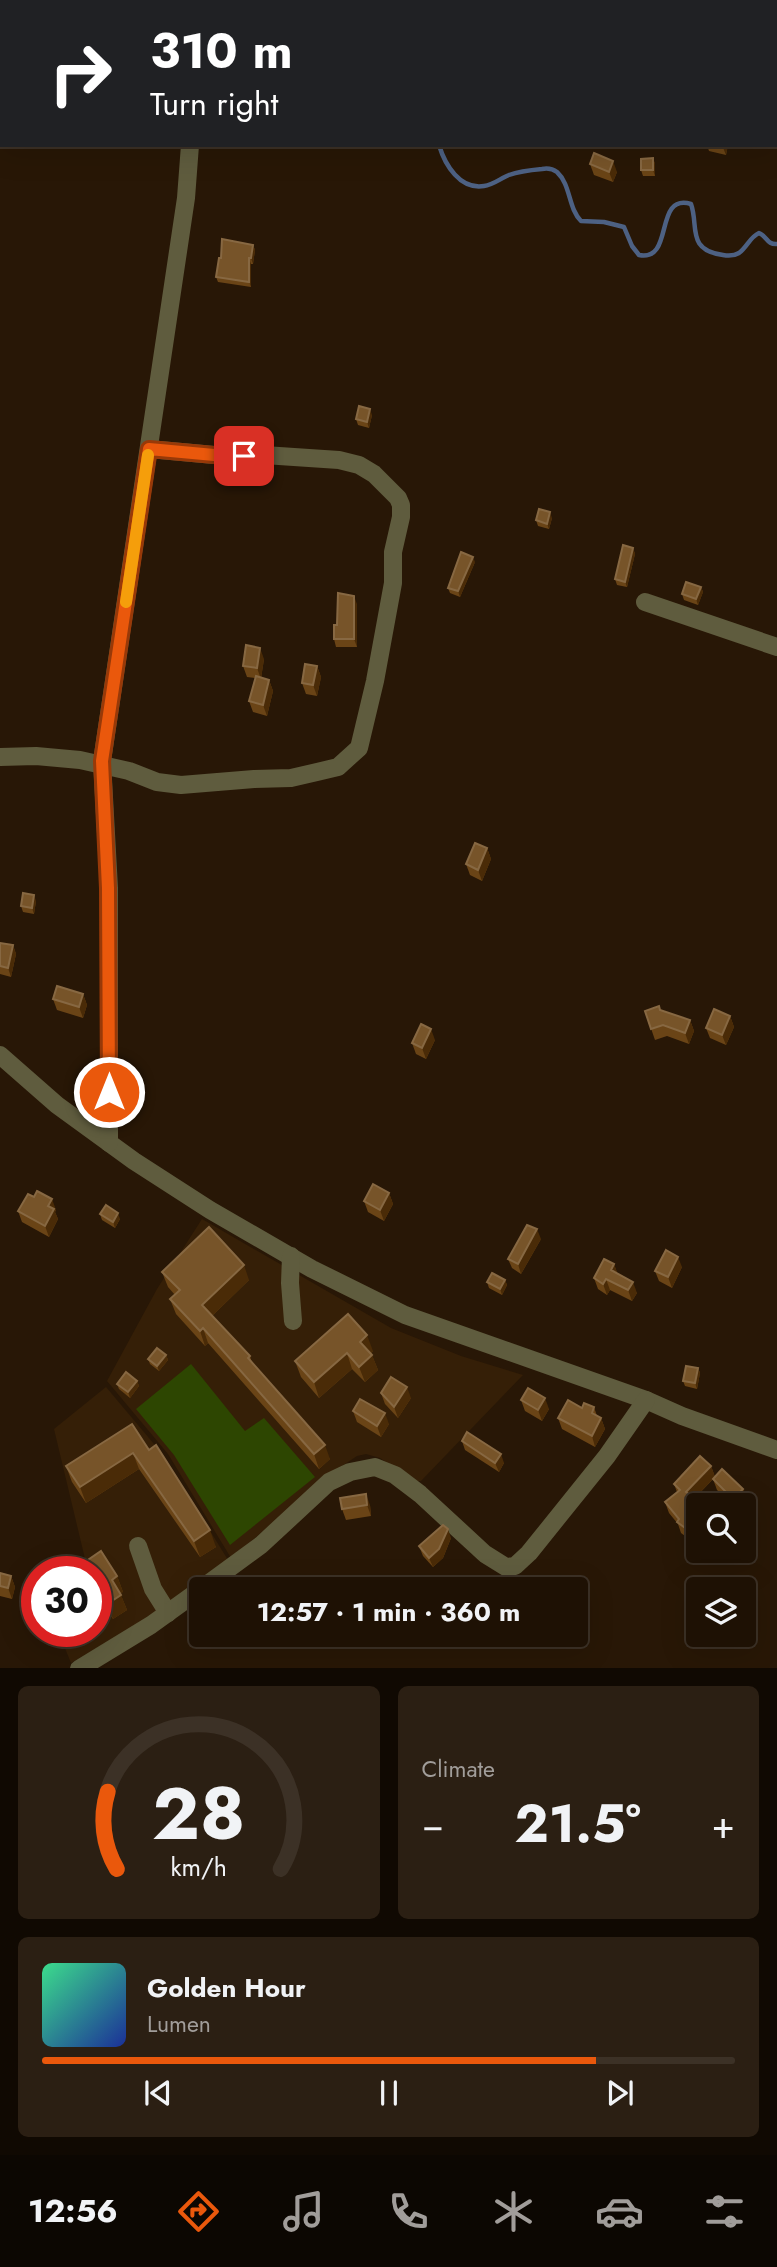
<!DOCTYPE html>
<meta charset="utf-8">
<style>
body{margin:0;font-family:Jost,sans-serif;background:#2b1f13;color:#f1f3f6;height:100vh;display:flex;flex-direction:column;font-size:26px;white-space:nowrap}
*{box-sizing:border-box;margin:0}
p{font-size:23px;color:#a19d9a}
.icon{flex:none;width:38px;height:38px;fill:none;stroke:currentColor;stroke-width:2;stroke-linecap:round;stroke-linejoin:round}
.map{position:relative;height:1668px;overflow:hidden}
.panel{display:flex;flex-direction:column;gap:18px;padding:18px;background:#100902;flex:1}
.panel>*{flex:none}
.top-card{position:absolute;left:0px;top:0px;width:777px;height:147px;box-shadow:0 7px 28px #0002,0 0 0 2px #3c3126;background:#202124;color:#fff;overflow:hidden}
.tools{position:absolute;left:686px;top:1493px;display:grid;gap:14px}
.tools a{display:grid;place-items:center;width:70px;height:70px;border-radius:7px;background:#1e1104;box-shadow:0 7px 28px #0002,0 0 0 2px #3c3126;font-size:35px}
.speed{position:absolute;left:21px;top:1556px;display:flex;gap:14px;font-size:35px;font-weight:700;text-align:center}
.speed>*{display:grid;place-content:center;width:91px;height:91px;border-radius:50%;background:#1e1104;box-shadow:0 7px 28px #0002,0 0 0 2px #3c3126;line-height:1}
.speed .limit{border:10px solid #d22;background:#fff;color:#111}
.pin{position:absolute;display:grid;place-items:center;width:60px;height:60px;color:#fff;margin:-30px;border-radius:14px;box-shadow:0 4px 10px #0006}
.me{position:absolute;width:77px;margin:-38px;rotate:0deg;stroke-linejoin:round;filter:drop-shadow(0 0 5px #0008)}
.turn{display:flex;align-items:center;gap:24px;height:147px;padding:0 35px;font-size:32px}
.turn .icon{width:91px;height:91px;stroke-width:2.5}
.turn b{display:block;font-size:49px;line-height:60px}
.big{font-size:52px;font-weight:700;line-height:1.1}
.panel .tile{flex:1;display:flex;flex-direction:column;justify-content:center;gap:10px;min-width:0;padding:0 24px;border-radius:10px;background:#2b1f13}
.panel .dial{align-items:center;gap:0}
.dial svg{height:182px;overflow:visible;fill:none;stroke:#3c3126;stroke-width:7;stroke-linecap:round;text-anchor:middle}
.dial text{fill:#f1f3f6;stroke:none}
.song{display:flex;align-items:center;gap:21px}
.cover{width:84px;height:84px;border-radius:10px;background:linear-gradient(135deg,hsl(150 70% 55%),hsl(230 70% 35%))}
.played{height:7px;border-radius:4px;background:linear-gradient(90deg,#ea580c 80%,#3c3126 80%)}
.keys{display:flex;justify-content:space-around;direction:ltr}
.heat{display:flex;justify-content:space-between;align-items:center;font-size:38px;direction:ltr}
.panel .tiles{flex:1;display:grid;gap:18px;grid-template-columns:1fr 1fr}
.tile:last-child{grid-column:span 2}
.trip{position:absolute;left:189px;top:1577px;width:399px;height:70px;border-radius:7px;background:#1e1104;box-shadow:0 7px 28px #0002,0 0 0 2px #3c3126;font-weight:700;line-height:70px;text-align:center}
.dock{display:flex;height:112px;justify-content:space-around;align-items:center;background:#0c0702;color:#a19d9a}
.dock .icon{width:49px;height:49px}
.dock .active{color:#ea580c}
.dock b{font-size:32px;color:#f1f3f6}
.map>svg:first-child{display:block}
</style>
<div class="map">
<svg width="777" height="1669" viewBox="0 0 777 1669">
<rect width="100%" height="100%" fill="#281706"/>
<g fill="#351f07">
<path d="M202 1219 391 1328 461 1356 523 1375 421 1481H415L380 1458 366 1454 357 1456 336 1470 231 1558 168 1454 107 1381 157 1289Z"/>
<path d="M106 1387 164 1456 228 1560 156 1614 71 1663 58 1631H96V1572H41L86 1563 54 1429Z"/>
</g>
<path fill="#2d4601" d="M191 1364 245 1431 264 1418 315 1477 230 1545 174 1455 136 1409Z"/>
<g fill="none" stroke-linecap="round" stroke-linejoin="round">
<g stroke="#4d6183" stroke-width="4.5">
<path d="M286 0 287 2"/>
<path d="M439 145C445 165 460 190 484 186 493 185 501 178 509 175 520 171 531 170 542 169 547 168 553 169 557 172 571 185 568 208 581 221L604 222 624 227 632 246 639 255C675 262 653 193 691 204 699 226 686 250 723 255 728 256 734 256 739 253 747 247 750 237 759 233 767 236 767 245 777 244"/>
</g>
<g stroke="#5f5c3e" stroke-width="18">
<path d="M775 68 777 67"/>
<path d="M645 602 777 647"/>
<path d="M0 757 36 756 80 760 129 771 157 782 181 785 254 779 291 778 317 772 338 767 359 748 375 681 393 583V552L401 517V505L398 498 374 474 359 465 339 460 264 455 225 456 149 449"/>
<path d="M0 1055 57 1105 134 1161 210 1210 312 1269 405 1315 646 1400 682 1416 777 1450"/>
<path d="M109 1143V888L102 761 186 198 190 145"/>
<path d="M291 1256 290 1283 293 1321"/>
<path d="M138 1546 153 1589 168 1613"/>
<path d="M201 1589 261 1545 329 1482 350 1472 375 1467 395 1475 420 1494 485 1554 506 1567 515 1566 529 1553 607 1456 646 1400"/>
<path d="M79 1669 151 1625 201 1589"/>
</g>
</g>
<g fill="#6a4416">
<path d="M707 145H728L726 155 709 151Z"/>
<path d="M653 158 655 164V176H643L641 170Z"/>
<path d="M590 164 617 172 613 182 594 175Z"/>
<path d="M253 245 255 250 253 264H251V287L218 282 216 277 221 258Z"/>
<path d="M372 415 369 428 358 425 356 419Z"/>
<path d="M552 518 549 529 538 526 536 520Z"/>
<path d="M633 548 635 554 627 587 617 585 615 579Z"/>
<path d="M475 562 460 597 450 593 448 588Z"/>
<path d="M701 587 703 592 698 605 684 600 682 594Z"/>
<path d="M357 604V647H336L334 639Z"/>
<path d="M264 659 261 678 269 680 273 691 267 716 253 712 249 701 255 678 247 677 243 666Z"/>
<path d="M317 666 321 677 317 696 306 694 302 683Z"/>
<path d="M487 848 491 859 482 881 470 875 466 864Z"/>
<path d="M36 901 34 914 23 912 21 906Z"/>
<path d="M0 945H13L16 954 11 977 0 974Z"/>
<path d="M83 994 87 1005 83 1018 57 1010 53 999Z"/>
<path d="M660 1010 690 1020 694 1031 689 1044 667 1036 655 1040 645 1011Z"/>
<path d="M730 1016 734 1027 726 1045 710 1038 706 1028Z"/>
<path d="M435 1040 426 1059 416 1054 412 1043Z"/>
<path d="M389 1193 393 1204 384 1221 368 1212 364 1201Z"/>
<path d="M56 1210 55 1212 58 1219 49 1237 22 1222 18 1211Z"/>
<path d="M100 1214 120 1219 115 1228 102 1220Z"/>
<path d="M541 1239 521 1274 512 1268 508 1259Z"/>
<path d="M614 1264 617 1273 637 1293 632 1301 610 1290 607 1295 598 1289 594 1278Z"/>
<path d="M682 1267 672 1288 659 1281 655 1271Z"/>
<path d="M162 1272 249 1280 212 1316 250 1356 252 1363 330 1459 319 1469 208 1343 205 1346 176 1314 170 1299 175 1295 168 1287Z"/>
<path d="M505 1280 507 1285 502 1295 489 1288 487 1282Z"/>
<path d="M373 1351 371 1353 378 1370 365 1382 352 1369 319 1398 301 1377 295 1361Z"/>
<path d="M166 1355 168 1360 159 1371 150 1364 148 1359Z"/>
<path d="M698 1368 700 1373 697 1389 685 1386 683 1381Z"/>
<path d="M137 1381 139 1386 130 1398 119 1389 117 1384Z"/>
<path d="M381 1393 411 1398 398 1418 385 1404Z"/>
<path d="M521 1400 549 1409 542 1421 525 1411Z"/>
<path d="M594 1407 597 1416 601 1418 605 1429 595 1447 562 1429 558 1418 582 1408Z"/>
<path d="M353 1411 389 1424 381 1437 357 1422Z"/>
<path d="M462 1441 504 1463 499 1472 465 1450Z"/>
<path d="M149 1450 216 1547 200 1557 139 1469 86 1503 72 1482 66 1466Z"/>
<path d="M711 1466 715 1477 694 1499 698 1505V1541L696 1544 681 1533 678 1524 669 1513 665 1502 677 1492 674 1484Z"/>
<path d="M713 1479 743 1489 747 1500 742 1505H733L717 1490Z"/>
<path d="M370 1505 371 1516 346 1520 342 1509Z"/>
<path d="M451 1538 443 1558 433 1567 423 1556 419 1546Z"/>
<path d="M101 1551 117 1576 123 1592 120 1593 127 1610 113 1619 101 1600 96 1604V1572H85L82 1564Z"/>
<path d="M0 1573 11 1576 15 1587 12 1599 0 1596Z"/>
</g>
<g fill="#4a2b07">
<path d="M722 145H728L726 155Z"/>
<path d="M653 158 655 164V176L653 170Z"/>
<path d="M613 161 617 172 613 182 609 172Z"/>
<path d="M253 245 255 250 253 264 251 258Z"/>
<path d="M249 258 251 264V287L249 282Z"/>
<path d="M370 409 372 415 369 428 367 422Z"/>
<path d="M550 512 552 518 549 529 547 524Z"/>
<path d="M633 548 635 554 627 587 625 582Z"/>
<path d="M473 557 475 562 460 597 458 591Z"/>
<path d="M701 587 703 592 698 605 696 599Z"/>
<path d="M354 596 357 604V647L354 639Z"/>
<path d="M260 648 264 659 261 679 257 668Z"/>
<path d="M317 666 321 677 317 696 313 685Z"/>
<path d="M269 680 273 691 267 716 263 705Z"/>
<path d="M487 848 491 859 482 881 478 870Z"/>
<path d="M34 895 36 901 34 914 32 908Z"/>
<path d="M13 945 16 954 11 977 8 968Z"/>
<path d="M83 994 87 1005 83 1018 79 1007Z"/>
<path d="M730 1016 734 1027 726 1045 722 1035Z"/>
<path d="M690 1020 694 1031 689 1044 685 1033Z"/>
<path d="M431 1029 435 1040 426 1059 422 1048Z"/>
<path d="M389 1193 393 1204 384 1221 380 1210Z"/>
<path d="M52 1199 56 1210 55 1212 58 1219 49 1237 45 1226 48 1206Z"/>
<path d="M118 1213 120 1219 115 1228 113 1222Z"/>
<path d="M537 1229 541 1239 521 1274 518 1264Z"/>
<path d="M678 1257 682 1267 672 1288 668 1277Z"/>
<path d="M614 1264 618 1275 611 1270Z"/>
<path d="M244 1265 249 1280 208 1320 202 1305Z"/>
<path d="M606 1279 610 1290 607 1295 603 1284Z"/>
<path d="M505 1280 507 1285 502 1295 500 1289Z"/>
<path d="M633 1282 637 1293 632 1301 628 1290Z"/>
<path d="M203 1328 208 1343 205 1346 200 1331Z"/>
<path d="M367 1335 373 1351 366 1357 360 1342Z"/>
<path d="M347 1353 352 1369 319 1398 314 1382Z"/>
<path d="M166 1355 168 1360 159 1371 157 1366Z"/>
<path d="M372 1355 378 1370 365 1382 359 1367Z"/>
<path d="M698 1368 700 1373 697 1389 695 1383Z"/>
<path d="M137 1381 139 1386 130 1398 128 1392Z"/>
<path d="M407 1387 411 1398 398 1418 394 1407Z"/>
<path d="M545 1398 549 1409 542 1421 538 1410Z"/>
<path d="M385 1413 389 1424 381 1437 377 1426Z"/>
<path d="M601 1418 605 1429 595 1447 592 1436Z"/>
<path d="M325 1445 330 1459 319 1469 314 1454Z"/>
<path d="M133 1453 139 1469 86 1503 80 1487Z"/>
<path d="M501 1454 504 1463 499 1472 495 1463Z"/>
<path d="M711 1466 715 1477 690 1503 686 1492Z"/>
<path d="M743 1489 747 1500 742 1505H736L733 1499Z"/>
<path d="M366 1494 370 1505 371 1516 367 1505Z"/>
<path d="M697 1527 698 1531V1541L696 1544 692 1533Z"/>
<path d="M448 1529 451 1538 443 1558 433 1567 429 1558Z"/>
<path d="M210 1530 216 1547 200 1557 194 1541Z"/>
<path d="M11 1576 15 1587 12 1599 8 1588Z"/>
<path d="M117 1576 123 1592 117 1595 112 1580Z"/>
<path d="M96 1587 101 1600 96 1604Z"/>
<path d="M121 1595 127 1610 113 1619 107 1604Z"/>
</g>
<g fill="#775429" stroke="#876842" stroke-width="2">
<path d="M594 153 613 161 609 172 590 164Z"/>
<path d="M653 158V170H641V159Z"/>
<path d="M222 239 253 245 251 258H249V282L216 277 219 258H221Z"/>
<path d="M359 406 370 409 367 422 356 419Z"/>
<path d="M539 509 550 512 547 524 536 520Z"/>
<path d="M623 545 633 548 625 582 615 579Z"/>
<path d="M461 552 473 557 458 591 448 588Z"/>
<path d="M686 582 701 587 696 599 682 594Z"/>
<path d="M338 593 354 596V639H334V625H337Z"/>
<path d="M246 645 260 648 257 668 243 666Z"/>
<path d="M305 664 317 666 313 685 302 683Z"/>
<path d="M256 676 269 680 263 705 249 701Z"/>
<path d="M475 843 487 848 478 870 466 864Z"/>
<path d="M23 893 34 895 32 908 21 906Z"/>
<path d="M0 943 13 945 8 968 0 966Z"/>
<path d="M57 986 83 994 79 1007 53 999Z"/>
<path d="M659 1006 660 1010 690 1020 685 1033 663 1025 651 1029 645 1011Z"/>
<path d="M714 1009 730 1016 722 1035 706 1028Z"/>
<path d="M421 1024 431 1029 422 1048 412 1043Z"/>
<path d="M373 1184 389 1193 380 1210 364 1201Z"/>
<path d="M37 1191 52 1199 48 1206 54 1209 45 1226 18 1211 28 1194 34 1197Z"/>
<path d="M106 1205 118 1213 113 1222 100 1214Z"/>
<path d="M527 1225 537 1229 518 1264 508 1259Z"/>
<path d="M209 1227 244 1265 202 1305 250 1356 248 1358 325 1445 314 1454 203 1328 200 1331 170 1299 180 1290 162 1272Z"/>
<path d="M666 1250 678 1257 668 1277 655 1271Z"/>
<path d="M604 1259 614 1264 611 1270 633 1282 628 1290 606 1279 603 1284 594 1278Z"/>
<path d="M492 1273 505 1280 500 1289 487 1282Z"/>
<path d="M348 1314 367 1335 360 1342 372 1355 359 1367 347 1353 314 1382 295 1361Z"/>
<path d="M157 1348 166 1355 157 1366 148 1359Z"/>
<path d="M686 1366 698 1368 695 1383 683 1381Z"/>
<path d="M126 1372 137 1381 128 1392 117 1384Z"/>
<path d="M391 1377 407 1387 394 1407 381 1393Z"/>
<path d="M528 1388 545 1398 538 1410 521 1400Z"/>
<path d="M360 1399 385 1413 377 1426 353 1411Z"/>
<path d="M568 1400 582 1408 584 1403 594 1407 592 1413 601 1418 592 1436 558 1418Z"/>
<path d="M132 1424 149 1450 156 1445 210 1530 194 1541 133 1453 80 1487 66 1466Z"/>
<path d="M467 1432 501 1454 495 1463 462 1441Z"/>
<path d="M700 1456 711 1466 686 1492 703 1505H698V1528L697 1527 692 1533 677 1522 679 1519 665 1502 680 1490 674 1484Z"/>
<path d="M722 1469 743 1489 733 1499 713 1479Z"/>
<path d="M366 1494 367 1505 342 1509 340 1498Z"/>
<path d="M443 1525 448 1529 439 1549 429 1558 419 1546Z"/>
<path d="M101 1551 117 1576 112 1580 121 1595 107 1604 96 1587V1572H87L82 1564Z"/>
<path d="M0 1573 11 1576 8 1588 0 1586Z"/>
</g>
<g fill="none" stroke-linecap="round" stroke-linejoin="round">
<defs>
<path id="route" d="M109 1092 108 888 102 761 149 449 225 456H244"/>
</defs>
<use href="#route" stroke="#983908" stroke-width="18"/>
<use href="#route" stroke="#ea580c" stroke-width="12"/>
<path stroke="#f59e0b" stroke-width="12" d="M126 602 148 455"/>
</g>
</svg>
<div class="tools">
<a><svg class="icon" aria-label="search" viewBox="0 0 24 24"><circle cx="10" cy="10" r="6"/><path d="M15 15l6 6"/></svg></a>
<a><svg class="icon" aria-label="layers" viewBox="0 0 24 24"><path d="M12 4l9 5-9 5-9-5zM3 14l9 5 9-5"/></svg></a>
</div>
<div class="speed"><div class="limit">30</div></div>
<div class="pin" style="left:244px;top:456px;background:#d93025"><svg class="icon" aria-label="arrive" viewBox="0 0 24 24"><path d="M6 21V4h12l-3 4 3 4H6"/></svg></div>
<svg class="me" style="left:109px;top:1092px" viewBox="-20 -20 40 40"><circle r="17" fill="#ea580c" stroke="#fff" stroke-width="3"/><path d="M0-11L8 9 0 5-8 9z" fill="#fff"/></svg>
<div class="trip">12:57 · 1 min · 360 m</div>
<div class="top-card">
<div class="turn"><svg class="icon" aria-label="right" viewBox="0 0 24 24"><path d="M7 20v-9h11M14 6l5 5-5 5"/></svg><div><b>310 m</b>Turn right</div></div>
</div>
</div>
<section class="panel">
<div class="tiles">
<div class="tile dial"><svg viewBox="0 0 100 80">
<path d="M14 69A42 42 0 1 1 86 69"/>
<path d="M14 69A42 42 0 0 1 10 35" stroke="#ea580c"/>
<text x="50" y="56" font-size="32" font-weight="700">28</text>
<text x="50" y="72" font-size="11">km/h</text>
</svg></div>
<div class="tile"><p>Climate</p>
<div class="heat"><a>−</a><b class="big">21.5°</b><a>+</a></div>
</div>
<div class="tile">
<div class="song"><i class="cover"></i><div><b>Golden Hour</b><p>Lumen</p></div></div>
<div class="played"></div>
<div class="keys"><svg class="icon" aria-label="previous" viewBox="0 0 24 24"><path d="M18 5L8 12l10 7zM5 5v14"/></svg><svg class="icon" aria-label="pause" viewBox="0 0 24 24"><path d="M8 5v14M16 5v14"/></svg><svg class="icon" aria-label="next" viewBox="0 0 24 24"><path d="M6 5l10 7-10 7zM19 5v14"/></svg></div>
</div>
</div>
</section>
<nav class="dock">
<b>12:56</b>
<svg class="icon active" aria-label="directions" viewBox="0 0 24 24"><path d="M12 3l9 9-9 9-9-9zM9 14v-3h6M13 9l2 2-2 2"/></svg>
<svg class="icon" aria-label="music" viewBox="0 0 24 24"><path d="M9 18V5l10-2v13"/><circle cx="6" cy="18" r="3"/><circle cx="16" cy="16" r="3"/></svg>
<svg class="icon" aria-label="phone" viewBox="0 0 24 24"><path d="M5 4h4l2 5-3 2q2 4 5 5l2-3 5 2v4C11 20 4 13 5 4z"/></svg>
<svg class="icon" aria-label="climate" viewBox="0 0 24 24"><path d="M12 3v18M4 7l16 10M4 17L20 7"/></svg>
<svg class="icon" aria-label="car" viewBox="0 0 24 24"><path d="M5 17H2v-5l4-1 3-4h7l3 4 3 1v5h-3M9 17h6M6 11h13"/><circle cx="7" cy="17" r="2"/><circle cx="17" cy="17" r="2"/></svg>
<svg class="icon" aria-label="filters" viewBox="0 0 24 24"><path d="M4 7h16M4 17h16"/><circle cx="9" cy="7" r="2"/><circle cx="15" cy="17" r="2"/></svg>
</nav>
